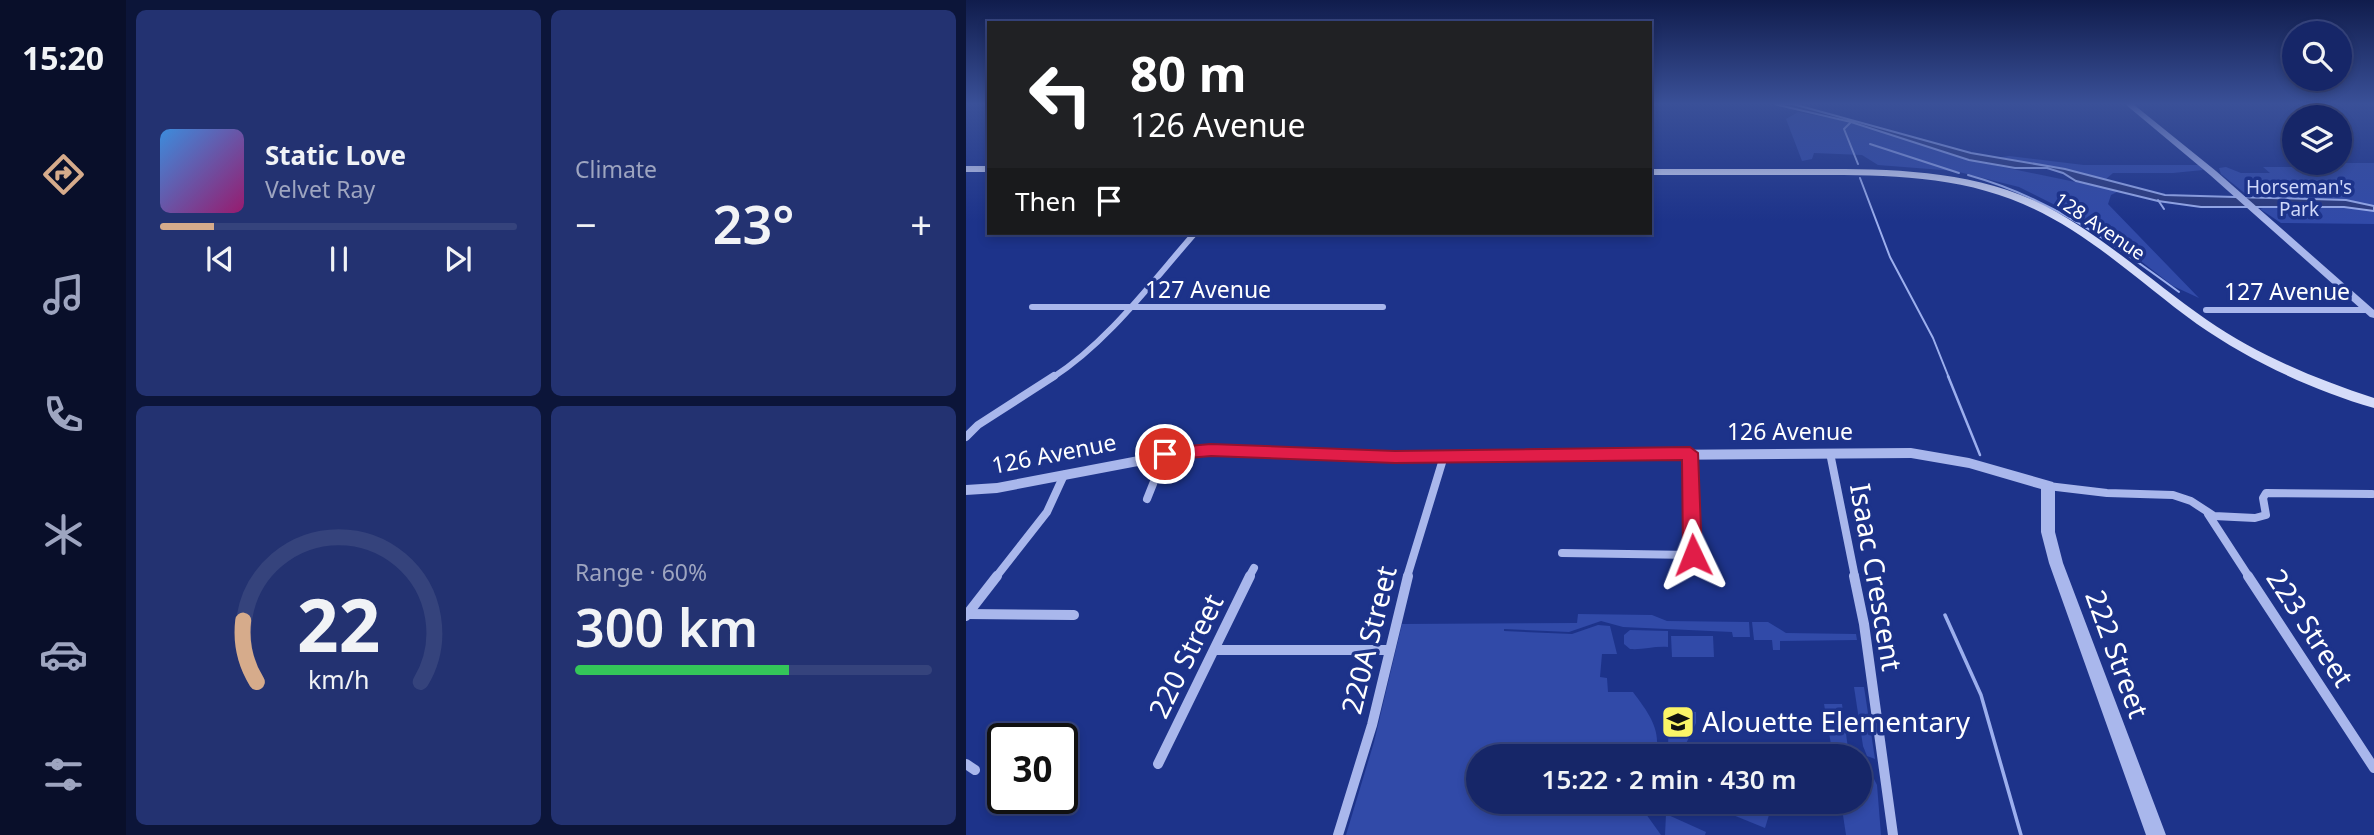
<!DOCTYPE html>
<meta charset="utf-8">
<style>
body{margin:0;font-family:"Noto Sans",sans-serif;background:#233271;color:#f1f3f6;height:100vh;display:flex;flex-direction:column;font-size:26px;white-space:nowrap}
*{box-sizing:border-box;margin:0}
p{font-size:23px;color:#9ea5c0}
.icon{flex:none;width:38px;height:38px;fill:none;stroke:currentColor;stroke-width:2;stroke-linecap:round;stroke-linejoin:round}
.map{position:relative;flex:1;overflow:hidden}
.sheet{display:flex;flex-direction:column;gap:10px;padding:10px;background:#0c1539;width:840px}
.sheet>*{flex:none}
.top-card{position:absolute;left:21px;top:21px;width:665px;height:214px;border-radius:0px;box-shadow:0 4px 10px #0003,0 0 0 2px #35437c;background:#202124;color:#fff;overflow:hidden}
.controls{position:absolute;left:1316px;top:21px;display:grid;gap:14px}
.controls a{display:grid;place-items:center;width:70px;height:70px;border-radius:50%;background:#162668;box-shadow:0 4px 10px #0003,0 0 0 2px #35437c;font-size:35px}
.speed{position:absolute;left:21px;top:723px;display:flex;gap:14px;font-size:35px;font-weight:700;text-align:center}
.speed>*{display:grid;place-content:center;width:91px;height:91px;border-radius:50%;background:#162668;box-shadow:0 4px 10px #0003,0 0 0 2px #35437c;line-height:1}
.speed .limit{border:4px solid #111;border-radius:10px;background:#fff;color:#111}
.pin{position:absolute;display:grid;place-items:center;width:60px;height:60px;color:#fff;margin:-30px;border:4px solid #fff;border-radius:50%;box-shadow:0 2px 7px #0007}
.me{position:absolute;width:77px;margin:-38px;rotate:358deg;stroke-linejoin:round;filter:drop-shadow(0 0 5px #0008)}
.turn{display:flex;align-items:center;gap:24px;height:147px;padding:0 28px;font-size:32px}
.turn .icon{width:91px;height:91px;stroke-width:2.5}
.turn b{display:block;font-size:49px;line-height:60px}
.then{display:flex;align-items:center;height:66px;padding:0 28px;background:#0003;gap:14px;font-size:26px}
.big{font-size:52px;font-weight:600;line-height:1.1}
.sheet .tile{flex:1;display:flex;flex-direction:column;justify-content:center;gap:10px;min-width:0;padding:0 24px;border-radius:10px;background:#233271}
.sheet .dial{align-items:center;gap:0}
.dial svg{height:182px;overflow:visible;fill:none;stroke:#35437c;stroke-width:7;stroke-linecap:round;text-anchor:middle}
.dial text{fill:#f1f3f6;stroke:none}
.song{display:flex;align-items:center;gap:21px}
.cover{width:84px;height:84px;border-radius:10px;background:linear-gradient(135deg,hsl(210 70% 55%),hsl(320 70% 35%))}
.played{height:7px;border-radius:4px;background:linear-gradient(90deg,#d6ab8b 15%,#35437c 15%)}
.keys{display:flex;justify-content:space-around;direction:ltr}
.heat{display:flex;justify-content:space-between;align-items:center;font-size:38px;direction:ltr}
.charge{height:10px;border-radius:5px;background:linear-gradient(90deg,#34c759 60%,#35437c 0)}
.sheet .tiles{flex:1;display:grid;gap:10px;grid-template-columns:repeat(2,1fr)}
.trip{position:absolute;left:500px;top:744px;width:406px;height:70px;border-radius:35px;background:#162668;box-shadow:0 4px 10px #0003,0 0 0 2px #35437c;font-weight:600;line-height:70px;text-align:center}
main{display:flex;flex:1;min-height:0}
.tab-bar{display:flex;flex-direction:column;width:126px;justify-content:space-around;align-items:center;background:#090f2a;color:#9ea5c0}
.tab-bar .icon{width:49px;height:49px}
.tab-bar .on{color:#d6ab8b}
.tab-bar b{font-size:32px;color:#f1f3f6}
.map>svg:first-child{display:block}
</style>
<main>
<nav class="tab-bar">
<b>15:20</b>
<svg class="icon on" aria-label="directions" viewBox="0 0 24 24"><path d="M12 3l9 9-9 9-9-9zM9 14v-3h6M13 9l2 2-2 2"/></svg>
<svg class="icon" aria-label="music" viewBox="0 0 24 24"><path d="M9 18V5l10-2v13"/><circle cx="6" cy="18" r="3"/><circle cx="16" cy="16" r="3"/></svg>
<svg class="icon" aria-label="phone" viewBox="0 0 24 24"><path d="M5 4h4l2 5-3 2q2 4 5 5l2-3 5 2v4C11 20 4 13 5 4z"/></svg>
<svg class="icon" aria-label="climate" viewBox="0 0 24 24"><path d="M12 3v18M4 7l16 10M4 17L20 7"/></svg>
<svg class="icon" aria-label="car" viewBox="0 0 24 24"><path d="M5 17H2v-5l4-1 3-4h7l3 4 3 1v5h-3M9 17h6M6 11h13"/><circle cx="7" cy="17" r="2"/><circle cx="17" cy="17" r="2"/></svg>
<svg class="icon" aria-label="filters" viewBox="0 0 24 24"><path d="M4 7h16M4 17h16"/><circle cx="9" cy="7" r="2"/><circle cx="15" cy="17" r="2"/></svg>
</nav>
<section class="sheet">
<div class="tiles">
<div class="tile">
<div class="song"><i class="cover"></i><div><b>Static Love</b><p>Velvet Ray</p></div></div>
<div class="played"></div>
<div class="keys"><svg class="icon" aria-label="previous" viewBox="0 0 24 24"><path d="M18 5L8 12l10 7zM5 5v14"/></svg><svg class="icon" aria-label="pause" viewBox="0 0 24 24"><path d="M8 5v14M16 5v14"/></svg><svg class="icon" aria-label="next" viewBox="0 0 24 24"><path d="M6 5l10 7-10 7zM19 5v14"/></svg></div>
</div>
<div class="tile"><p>Climate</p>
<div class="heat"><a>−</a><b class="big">23°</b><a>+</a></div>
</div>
<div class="tile dial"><svg viewBox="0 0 100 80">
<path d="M14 69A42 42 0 1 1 86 69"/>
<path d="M14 69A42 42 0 0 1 8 42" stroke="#d6ab8b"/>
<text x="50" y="56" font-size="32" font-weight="700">22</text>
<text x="50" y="72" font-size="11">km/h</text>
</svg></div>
<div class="tile"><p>Range · 60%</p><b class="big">300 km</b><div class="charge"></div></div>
</div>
</section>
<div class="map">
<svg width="1408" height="835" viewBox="0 0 1408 835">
<rect width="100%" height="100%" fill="#1d338a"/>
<g fill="#314aa8">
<path d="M832 112 885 122 1003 160 1153 191 1145 195 1142 204 1233 298 1207 286 1127 224 1053 187 989 171 912 165 896 155 848 153 846 159 836 161 820 119Z"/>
<path d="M1043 156 1118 165H1233L1237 170 1207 173H1147L1139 180 1099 169 1030 158Z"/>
<path d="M1343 163H1408V224L1315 223 1294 209 1297 208 1255 174 1253 168 1260 167 1275 173H1304L1297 167H1343L1355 173Z"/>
<path d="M612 614 686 615 701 621 783 622 784 637H767L766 632 657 627 635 621 603 632 538 629V631L606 634 632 625 644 626 651 654H636L634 677 641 678 642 692H667C681 711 697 730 689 756H513V802H676L680 814 695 835H380L408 742 436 624 611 623Z"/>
<path d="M786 622H802L820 633 890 634 891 640 814 641V650H807L806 640H788Z"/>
<path d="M664 630 702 631V647C688 646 677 650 664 649L658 644V635Z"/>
<path d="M705 636H747L748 657H706Z"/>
<path d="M888 687H898L909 759 901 756 897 746Z"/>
<path d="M858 704H876L883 756H867Z"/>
<path d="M703 707H721V712H730V723L714 756H705L702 749Z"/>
<path d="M894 776 908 779 911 785 915 835H880L875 802H894Z"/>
<path d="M763 802H807L799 828 762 813Z"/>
<path d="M700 814 740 832 739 835H699Z"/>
</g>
<path fill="#2b3a7c" stroke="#9cafee" stroke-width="2" d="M808 104H827L1005 153 1099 169 1199 195 1380 200 1408 206V211L1378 207H1235L1192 201 1110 181 1097 173 1081 168H1049L1003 160 885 122Z"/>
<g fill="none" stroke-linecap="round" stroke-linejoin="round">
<g stroke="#9cafee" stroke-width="2">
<path d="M886 121 878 129 892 164"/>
<path d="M904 144 993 173"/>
<path d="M1002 175C1085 198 1145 242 1213 292"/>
<path d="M894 178 924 257 967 338 983 378"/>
<path d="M1192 200 1198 209"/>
</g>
<path stroke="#9cafee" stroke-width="2.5" d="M982 376 1014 455"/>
<path stroke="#9cafee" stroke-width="3.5" d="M979 615 1015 695 1055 835"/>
<g stroke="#a9b7ec" stroke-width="6">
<path d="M66 307H417"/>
<path d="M1240 310H1402"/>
<path d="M86 378C142 342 185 283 229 233"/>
</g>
<g stroke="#a9b7ec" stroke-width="8">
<path d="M0 437 12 425 88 376"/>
<path d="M864 453 889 577"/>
<path d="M1082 486 1141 493 1207 495 1225 501 1248 516 1289 518 1300 515 1297 498 1300 493 1406 494"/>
<path d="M181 499 199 454"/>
<path d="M1242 514 1283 577"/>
<path d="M596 553 727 555 724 453"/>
<path d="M30 577 81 512 98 475"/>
<path d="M283 577 288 568"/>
<path d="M441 577 478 456"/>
</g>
<g stroke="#a9b7ec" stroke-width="10">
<path d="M888 576 898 624 927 835"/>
<path d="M1282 576 1408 768"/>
<path d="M1 614 108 615"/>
<path d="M0 616 31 576"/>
<path d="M249 650H422"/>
<path d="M0 764 9 770"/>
<path d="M192 764 284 576"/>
<path d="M372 835 406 725 442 576"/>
</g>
<g fill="#a9b7ec" fill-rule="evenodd">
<path d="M1159 104H1167L1250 171 1408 310V318L1404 317 1244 175Z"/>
<path d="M230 445 430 452 945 448 1003 458 1087 482 1089 486V532L1097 563 1200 835H1180L1083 563 1075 532V489L1003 468 945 458 430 462 230 455 31 493 0 495V485L31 483Z"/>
</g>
<g fill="#d5dcf9" fill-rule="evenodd">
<rect x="0" y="166" width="23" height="6"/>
<path d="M684 169C735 169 787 169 838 169 915 169 995 168 1067 200 1132 230 1183 280 1241 320 1292 355 1349 379 1408 398V408C1346 390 1284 361 1231 324 1174 283 1123 232 1057 204 988 174 912 175 838 175 787 175 736 175 684 175Z"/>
</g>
</g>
<linearGradient id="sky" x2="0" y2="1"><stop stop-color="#101c4c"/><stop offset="0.47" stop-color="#3a5098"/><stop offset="1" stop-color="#3a5098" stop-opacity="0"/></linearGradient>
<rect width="1408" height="221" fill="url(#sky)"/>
<path fill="#e11d48" stroke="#92132f" stroke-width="2" d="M245 444 429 451 724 447 732 453 736 555 733 560 727 563 720 560 717 555 716 460 429 463 245 456 199 460 190 454 199 448Z"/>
<defs>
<symbol id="school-square" viewBox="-11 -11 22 22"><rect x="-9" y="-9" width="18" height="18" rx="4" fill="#fbf467" stroke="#1d338a"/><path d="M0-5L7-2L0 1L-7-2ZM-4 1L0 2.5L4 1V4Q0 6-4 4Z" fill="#111"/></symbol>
</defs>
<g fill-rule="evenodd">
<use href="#school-square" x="693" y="703" width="38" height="38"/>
</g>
<g text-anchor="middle" stroke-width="7" stroke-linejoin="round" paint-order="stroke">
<g font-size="19" fill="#ced7f9" stroke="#1d338a">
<text x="1333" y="194">Horseman's<tspan x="1333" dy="22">Park</tspan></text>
</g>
<g font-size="19" fill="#fff" stroke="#1d338a">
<text transform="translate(1134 226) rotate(34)" y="7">128 Avenue</text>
</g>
<g font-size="23" fill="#fff" stroke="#1d338a">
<text x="242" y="298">127 Avenue</text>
<text x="1321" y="300">127 Avenue</text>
<text x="824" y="440">126 Avenue</text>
<text transform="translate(88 454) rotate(-11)" y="8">126 Avenue</text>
</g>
<g font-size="28" fill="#fff" stroke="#1d338a">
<text transform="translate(910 577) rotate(80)" y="10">Isaac Crescent</text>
<text transform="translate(1344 628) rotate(57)" y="10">223 Street</text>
<text transform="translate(403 640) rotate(-76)" y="10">220A Street</text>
<text transform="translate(1151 654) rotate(70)" y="10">222 Street</text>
<text transform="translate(220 656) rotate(-64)" y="10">220 Street</text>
</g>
<g font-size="28" fill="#fff" stroke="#1d338a" text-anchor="start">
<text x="736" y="732">Alouette Elementary</text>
</g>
</g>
</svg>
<div class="controls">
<a><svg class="icon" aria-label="search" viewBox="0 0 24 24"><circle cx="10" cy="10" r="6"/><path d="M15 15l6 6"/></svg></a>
<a><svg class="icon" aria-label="layers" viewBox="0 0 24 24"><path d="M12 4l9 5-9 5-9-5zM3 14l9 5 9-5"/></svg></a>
</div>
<div class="speed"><div class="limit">30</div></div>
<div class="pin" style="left:199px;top:454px;background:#d93025"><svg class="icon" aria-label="arrive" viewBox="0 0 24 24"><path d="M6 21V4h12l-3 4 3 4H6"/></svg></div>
<svg class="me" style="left:727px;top:555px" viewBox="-20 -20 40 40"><path d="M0-17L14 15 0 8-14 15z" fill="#e11d48" stroke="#fff" stroke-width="4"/></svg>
<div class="trip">15:22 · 2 min · 430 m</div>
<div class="top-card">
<div class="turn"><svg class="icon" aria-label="left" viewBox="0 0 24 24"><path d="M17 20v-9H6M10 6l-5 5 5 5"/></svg><div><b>80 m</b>126 Avenue</div></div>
<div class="then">Then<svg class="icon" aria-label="arrive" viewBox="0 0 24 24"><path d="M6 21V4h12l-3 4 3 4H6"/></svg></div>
</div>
</div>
</main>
